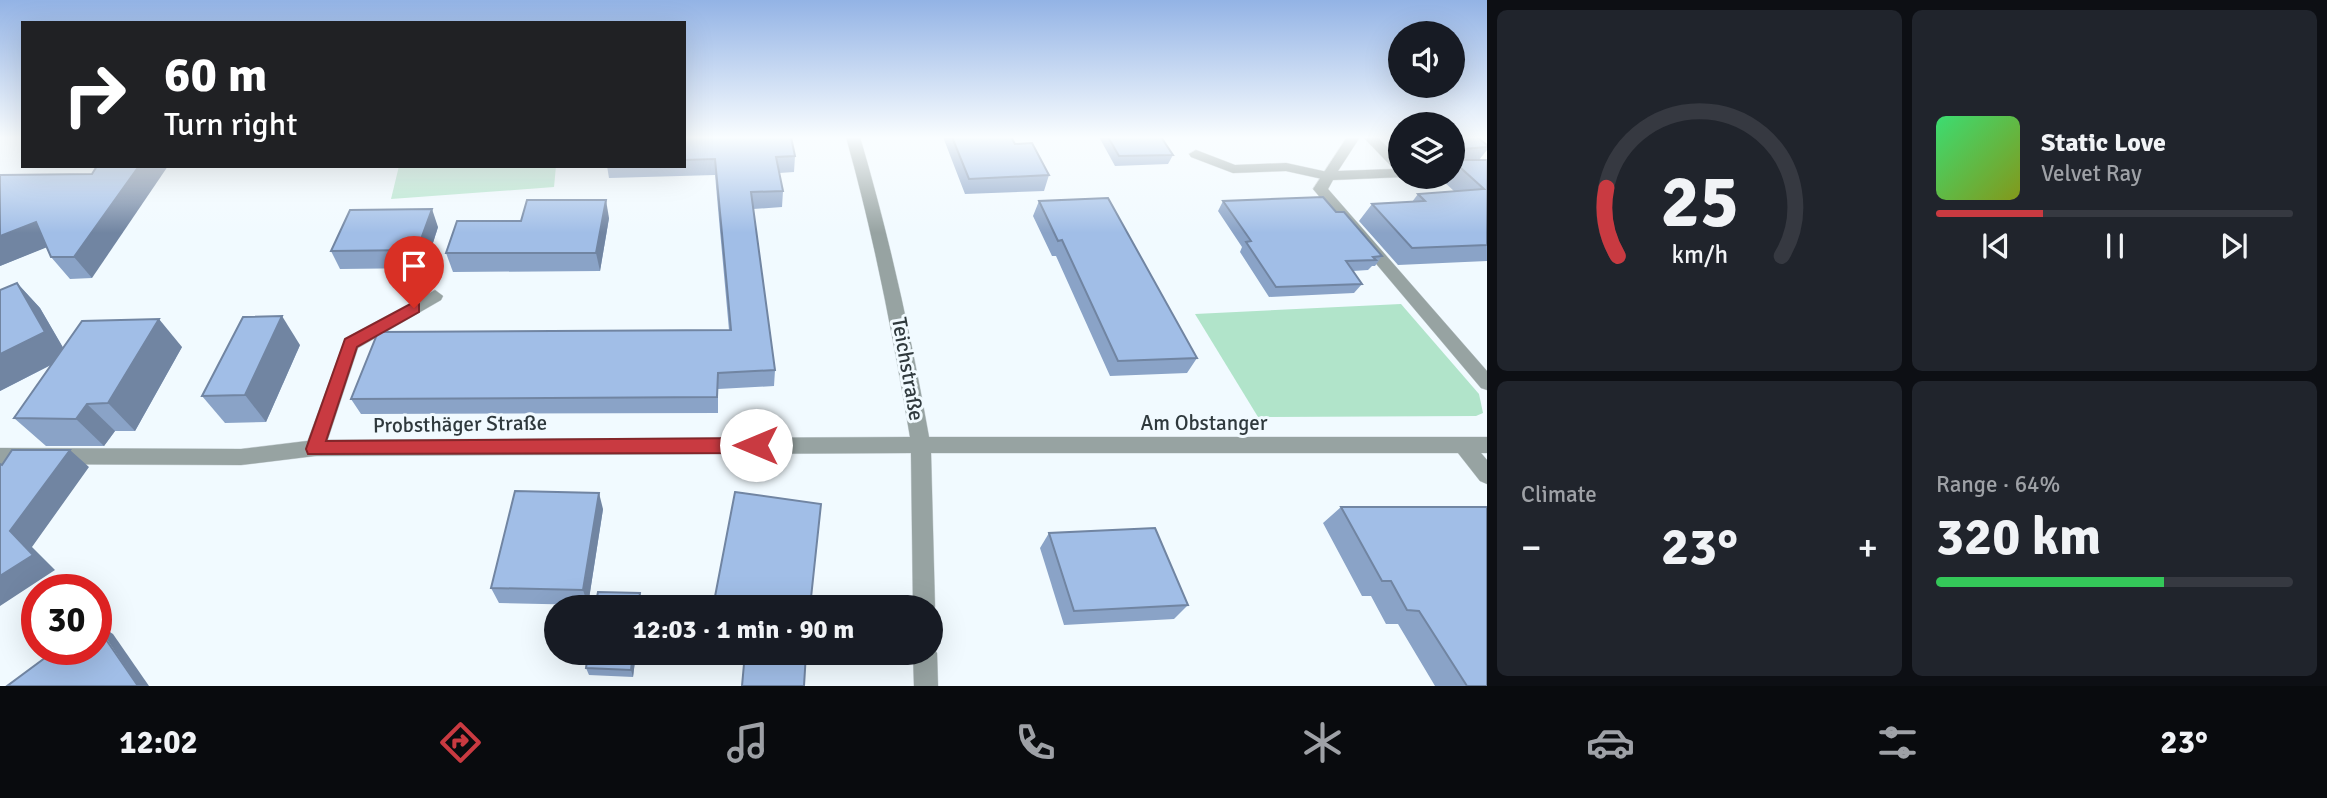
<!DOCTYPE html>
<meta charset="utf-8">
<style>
body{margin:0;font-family:Signika,sans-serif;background:#20242c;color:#f1f3f6;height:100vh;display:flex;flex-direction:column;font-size:26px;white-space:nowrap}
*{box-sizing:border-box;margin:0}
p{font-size:23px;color:#9ea1a6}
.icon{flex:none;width:38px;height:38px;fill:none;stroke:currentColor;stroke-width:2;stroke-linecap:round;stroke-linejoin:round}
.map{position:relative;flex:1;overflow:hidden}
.side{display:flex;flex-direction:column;gap:10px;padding:10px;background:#0d0f14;width:840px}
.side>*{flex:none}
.hud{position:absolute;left:21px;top:21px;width:665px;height:147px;border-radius:0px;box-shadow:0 7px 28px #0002;background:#202124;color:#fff;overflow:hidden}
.controls{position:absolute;left:1388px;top:21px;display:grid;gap:14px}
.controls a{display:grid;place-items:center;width:77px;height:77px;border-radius:50%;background:#171b24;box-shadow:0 7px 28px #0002;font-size:35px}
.speed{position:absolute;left:21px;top:574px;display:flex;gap:14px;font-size:35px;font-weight:700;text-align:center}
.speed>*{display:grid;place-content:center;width:91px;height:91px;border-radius:50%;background:#171b24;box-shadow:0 7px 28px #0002;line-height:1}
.speed .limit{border:10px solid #d22;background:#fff;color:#111}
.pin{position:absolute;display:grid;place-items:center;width:60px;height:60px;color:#fff;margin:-72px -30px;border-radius:50% 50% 50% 0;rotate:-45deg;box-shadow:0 0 7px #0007}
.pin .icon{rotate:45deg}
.me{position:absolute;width:77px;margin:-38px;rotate:270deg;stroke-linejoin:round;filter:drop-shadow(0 0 5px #0008)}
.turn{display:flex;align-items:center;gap:24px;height:147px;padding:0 28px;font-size:32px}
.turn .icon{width:91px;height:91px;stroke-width:2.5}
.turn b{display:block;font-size:49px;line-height:60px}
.big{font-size:52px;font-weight:700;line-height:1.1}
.side .widget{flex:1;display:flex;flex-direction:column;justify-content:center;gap:10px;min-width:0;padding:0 24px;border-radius:10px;background:#20242c}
.side .dial{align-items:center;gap:0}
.dial svg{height:182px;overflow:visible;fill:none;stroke:#363941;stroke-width:7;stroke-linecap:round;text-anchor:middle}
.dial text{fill:#f1f3f6;stroke:none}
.song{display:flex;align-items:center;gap:21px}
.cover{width:84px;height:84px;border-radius:10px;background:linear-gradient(135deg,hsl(140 70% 55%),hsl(70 70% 35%))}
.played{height:7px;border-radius:4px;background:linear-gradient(90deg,#c93a41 30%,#363941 30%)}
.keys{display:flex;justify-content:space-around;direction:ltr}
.heat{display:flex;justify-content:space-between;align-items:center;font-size:38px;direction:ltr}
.charge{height:10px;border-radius:5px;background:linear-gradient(90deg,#34c759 64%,#363941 0)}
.side .tiles{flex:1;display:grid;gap:10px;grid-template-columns:repeat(2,1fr)}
.trip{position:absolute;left:544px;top:595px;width:399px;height:70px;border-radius:35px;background:#171b24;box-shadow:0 7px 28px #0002;font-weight:700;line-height:70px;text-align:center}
.menu{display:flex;height:112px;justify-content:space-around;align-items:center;background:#090b0e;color:#9ea1a6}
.menu .icon{width:49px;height:49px}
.menu .on{color:#c93a41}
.menu b{font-size:32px;color:#f1f3f6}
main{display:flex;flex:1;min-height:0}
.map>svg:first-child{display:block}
</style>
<main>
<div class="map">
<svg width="1487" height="686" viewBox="0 0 1487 686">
<rect width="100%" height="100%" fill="#f1faff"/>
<g fill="#b1e4ca">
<path d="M399 166H556L554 187 391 199Z"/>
<path d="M1401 304 1479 394 1483 413 1476 416 1258 417 1195 314Z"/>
</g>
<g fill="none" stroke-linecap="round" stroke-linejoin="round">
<defs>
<g id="service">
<path d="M1196 150 1235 165 1286 163 1332 173 1334 176 1327 180 1286 171 1233 173 1191 157 1189 154Z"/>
<path d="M435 290 443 296 441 300 358 348 325 448 322 454 315 456 308 454 305 448 345 339Z"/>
</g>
<g id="minor">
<path d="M846 137H860C889 236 911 335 929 437H1487V453H1481L1487 460V484L1480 481 1458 453H931L935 607 931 615V607H913L911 453 315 456 241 465 0 464V448L241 449 315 440 910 437C893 335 874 236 846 137Z"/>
<path d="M1347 137H1360L1338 171 1394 169 1363 137H1377L1400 159V177H1403L1333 180 1328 189 1487 371V390L1481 388 1313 189Z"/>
<path d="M931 644 937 653 938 686H914L913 653H931Z"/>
</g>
</defs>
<use href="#service" stroke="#ced7dc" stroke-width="1"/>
<use href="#minor" stroke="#ced7dc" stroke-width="1"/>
<use href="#service" fill="#97a3a2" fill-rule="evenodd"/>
<use href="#minor" fill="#97a3a2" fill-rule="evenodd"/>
</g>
<g fill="#8aa3c7">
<path d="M684 137 795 156 794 172 779 173 783 191 782 207 753 209 775 370 774 386 718 389V413L361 414 351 399 729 330 715 175 609 178 607 166H684Z"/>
<path d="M943 137H1011L1015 144 1049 175 1044 191 965 194Z"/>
<path d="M1099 137H1161L1173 155 1168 164 1115 166Z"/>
<path d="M1452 137 1487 145V150L1479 160H1487V261L1398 265 1359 221 1372 204 1412 202 1418 194 1455 192 1439 177H1452Z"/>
<path d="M92 174V278L70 279 51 257 46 247 0 266V175Z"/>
<path d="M1039 201 1197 358 1187 373 1110 376 1056 256H1052L1033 216Z"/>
<path d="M1223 201 1336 212 1382 256 1375 266H1372L1368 270 1353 271 1362 284 1354 293 1269 297 1240 252 1242 247 1218 211Z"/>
<path d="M609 218 600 271 453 272 446 253 521 221Z"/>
<path d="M438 227 425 268 340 269 331 251Z"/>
<path d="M17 283 40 308 63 348 182 347 135 431H115L104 446H46L14 418 51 365 0 391Z"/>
<path d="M300 345 266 422 225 423 202 396Z"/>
<path d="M1341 507 1487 686H1435L1398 624H1386L1371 596H1362L1323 523Z"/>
<path d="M603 509 588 605 499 603 491 588Z"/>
<path d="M1049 533 1188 605 1174 619 1064 625 1040 548Z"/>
<path d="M588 653H636L633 677 589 675 586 668Z"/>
</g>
<g fill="#7185a2">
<path d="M139 166H168L92 278 74 257Z"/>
<path d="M606 200 609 218 600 271 596 253Z"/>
<path d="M432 209 438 227 425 268 417 250Z"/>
<path d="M36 222 55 244 0 266V236Z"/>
<path d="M17 283 40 308 68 356 0 391V354Z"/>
<path d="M282 316 300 345 266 422 245 395Z"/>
<path d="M159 319 182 347 135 431 108 403Z"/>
<path d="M87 404 115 431 104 446 76 419Z"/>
<path d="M70 450 89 467 32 547 55 570 0 606V576L10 531Z"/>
<path d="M599 493 603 509 588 605 583 590Z"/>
<path d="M640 593 642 601 641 607H638Z"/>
<path d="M96 623 113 634 149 686H138Z"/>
<path d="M633 653H636L633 677 631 670Z"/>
</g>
<g fill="#a1bee7" stroke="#7185a2" stroke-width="2">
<path d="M684 137H791L795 156 776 157 783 191 751 192 775 370 718 373 717 397 351 399 378 332 731 330 715 159 684 160Z"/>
<path d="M952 137H1011L1015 144 1032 143 1049 175 969 179Z"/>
<path d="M1108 137H1161L1173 155 1119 156Z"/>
<path d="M1452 137H1477L1487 145V147L1463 149 1464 160H1487V245L1412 248 1372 204 1425 201 1418 194 1484 189 1452 160Z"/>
<path d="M97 166H139L74 257H51L36 222 0 236V175L92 174Z"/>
<path d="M1323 197 1336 212H1344L1382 256 1373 257 1376 260 1346 261 1362 284 1276 287 1246 242 1251 241 1223 201Z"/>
<path d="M1108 198 1197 358 1118 361 1062 240 1058 241 1039 201Z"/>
<path d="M527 200H606L596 253H446L457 221H521Z"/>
<path d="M432 209 417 250 331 251 350 210Z"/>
<path d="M17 283 45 332 0 354V290Z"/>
<path d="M282 316 245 395 202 396 243 317Z"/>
<path d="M159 319 108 403 87 404 76 419 14 418 82 321Z"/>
<path d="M12 450H70L10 531 33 555 0 576V464L2 465Z"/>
<path d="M515 491 599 493 583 590 491 588Z"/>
<path d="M735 492 821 504 810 607H713Z"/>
<path d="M1341 507H1487V686H1467L1419 611 1407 610 1391 581H1382Z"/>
<path d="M1155 528 1188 605 1074 611 1049 533Z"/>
<path d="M598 592 640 593 638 607H595Z"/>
<path d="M96 625 138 686H7L57 649H96Z"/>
<path d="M588 653H633L631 670 586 668Z"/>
<path d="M745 653H806L804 686H742Z"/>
</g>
<linearGradient id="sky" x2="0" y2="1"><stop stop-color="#93b3e5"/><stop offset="0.59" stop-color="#f9fdff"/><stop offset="1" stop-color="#f9fdff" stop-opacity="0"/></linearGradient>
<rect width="1487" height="233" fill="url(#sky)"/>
<path fill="#c93a41" stroke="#83262a" stroke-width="2" d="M414 302 419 304V312L357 347 326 441 756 438 765 445 756 453 308 454 306 449 345 339Z"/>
<g text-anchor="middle" stroke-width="6" stroke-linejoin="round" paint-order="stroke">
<g font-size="21" fill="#2f393d" stroke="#f1faff">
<text transform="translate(908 369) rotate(80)" y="7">Teichstraße</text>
<text x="1204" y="430">Am Obstanger</text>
<text transform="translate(460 424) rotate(-1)" y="7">Probsthäger Straße</text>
</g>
</g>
</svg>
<div class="controls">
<a><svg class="icon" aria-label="sound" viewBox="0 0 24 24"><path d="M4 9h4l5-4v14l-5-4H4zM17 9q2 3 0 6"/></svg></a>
<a><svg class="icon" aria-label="layers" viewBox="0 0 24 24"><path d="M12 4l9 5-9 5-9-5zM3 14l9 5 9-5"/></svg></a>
</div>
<div class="speed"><div class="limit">30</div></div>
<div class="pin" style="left:414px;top:308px;background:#d93025"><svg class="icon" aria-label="arrive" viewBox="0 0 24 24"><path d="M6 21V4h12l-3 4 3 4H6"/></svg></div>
<svg class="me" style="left:756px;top:445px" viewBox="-20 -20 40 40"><circle r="19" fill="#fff"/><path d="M0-13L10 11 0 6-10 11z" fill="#c93a41"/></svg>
<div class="trip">12:03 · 1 min · 90 m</div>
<div class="hud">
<div class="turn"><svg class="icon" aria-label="right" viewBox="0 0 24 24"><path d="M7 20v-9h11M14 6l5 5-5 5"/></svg><div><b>60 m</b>Turn right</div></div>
</div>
</div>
<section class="side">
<div class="tiles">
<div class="widget dial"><svg viewBox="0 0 100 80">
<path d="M14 69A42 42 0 1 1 86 69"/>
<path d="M14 69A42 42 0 0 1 9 39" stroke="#c93a41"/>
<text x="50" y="56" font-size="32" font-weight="700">25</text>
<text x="50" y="72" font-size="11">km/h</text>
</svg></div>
<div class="widget">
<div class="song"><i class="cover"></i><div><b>Static Love</b><p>Velvet Ray</p></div></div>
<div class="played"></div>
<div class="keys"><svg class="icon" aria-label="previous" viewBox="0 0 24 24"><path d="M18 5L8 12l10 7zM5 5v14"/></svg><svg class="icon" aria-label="pause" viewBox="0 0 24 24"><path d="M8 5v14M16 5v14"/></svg><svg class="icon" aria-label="next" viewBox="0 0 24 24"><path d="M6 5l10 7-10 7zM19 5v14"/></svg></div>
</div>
<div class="widget"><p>Climate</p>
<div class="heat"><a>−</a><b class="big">23°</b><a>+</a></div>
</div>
<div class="widget"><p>Range · 64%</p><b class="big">320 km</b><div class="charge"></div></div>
</div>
</section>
</main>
<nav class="menu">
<b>12:02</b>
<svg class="icon on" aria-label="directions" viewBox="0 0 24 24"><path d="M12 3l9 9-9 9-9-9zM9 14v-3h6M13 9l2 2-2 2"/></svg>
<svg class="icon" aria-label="music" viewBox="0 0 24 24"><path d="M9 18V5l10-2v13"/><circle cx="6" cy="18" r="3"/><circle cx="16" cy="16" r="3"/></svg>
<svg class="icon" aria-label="phone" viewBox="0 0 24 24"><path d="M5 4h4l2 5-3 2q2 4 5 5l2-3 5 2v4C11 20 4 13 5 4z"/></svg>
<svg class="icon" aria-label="climate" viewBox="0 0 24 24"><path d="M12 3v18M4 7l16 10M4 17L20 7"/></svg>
<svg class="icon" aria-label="car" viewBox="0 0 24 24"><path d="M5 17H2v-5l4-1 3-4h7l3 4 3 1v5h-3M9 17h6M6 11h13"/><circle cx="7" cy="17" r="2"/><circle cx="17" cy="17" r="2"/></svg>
<svg class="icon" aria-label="filters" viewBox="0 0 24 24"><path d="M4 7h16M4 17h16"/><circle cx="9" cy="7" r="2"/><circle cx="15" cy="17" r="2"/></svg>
<b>23°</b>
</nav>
